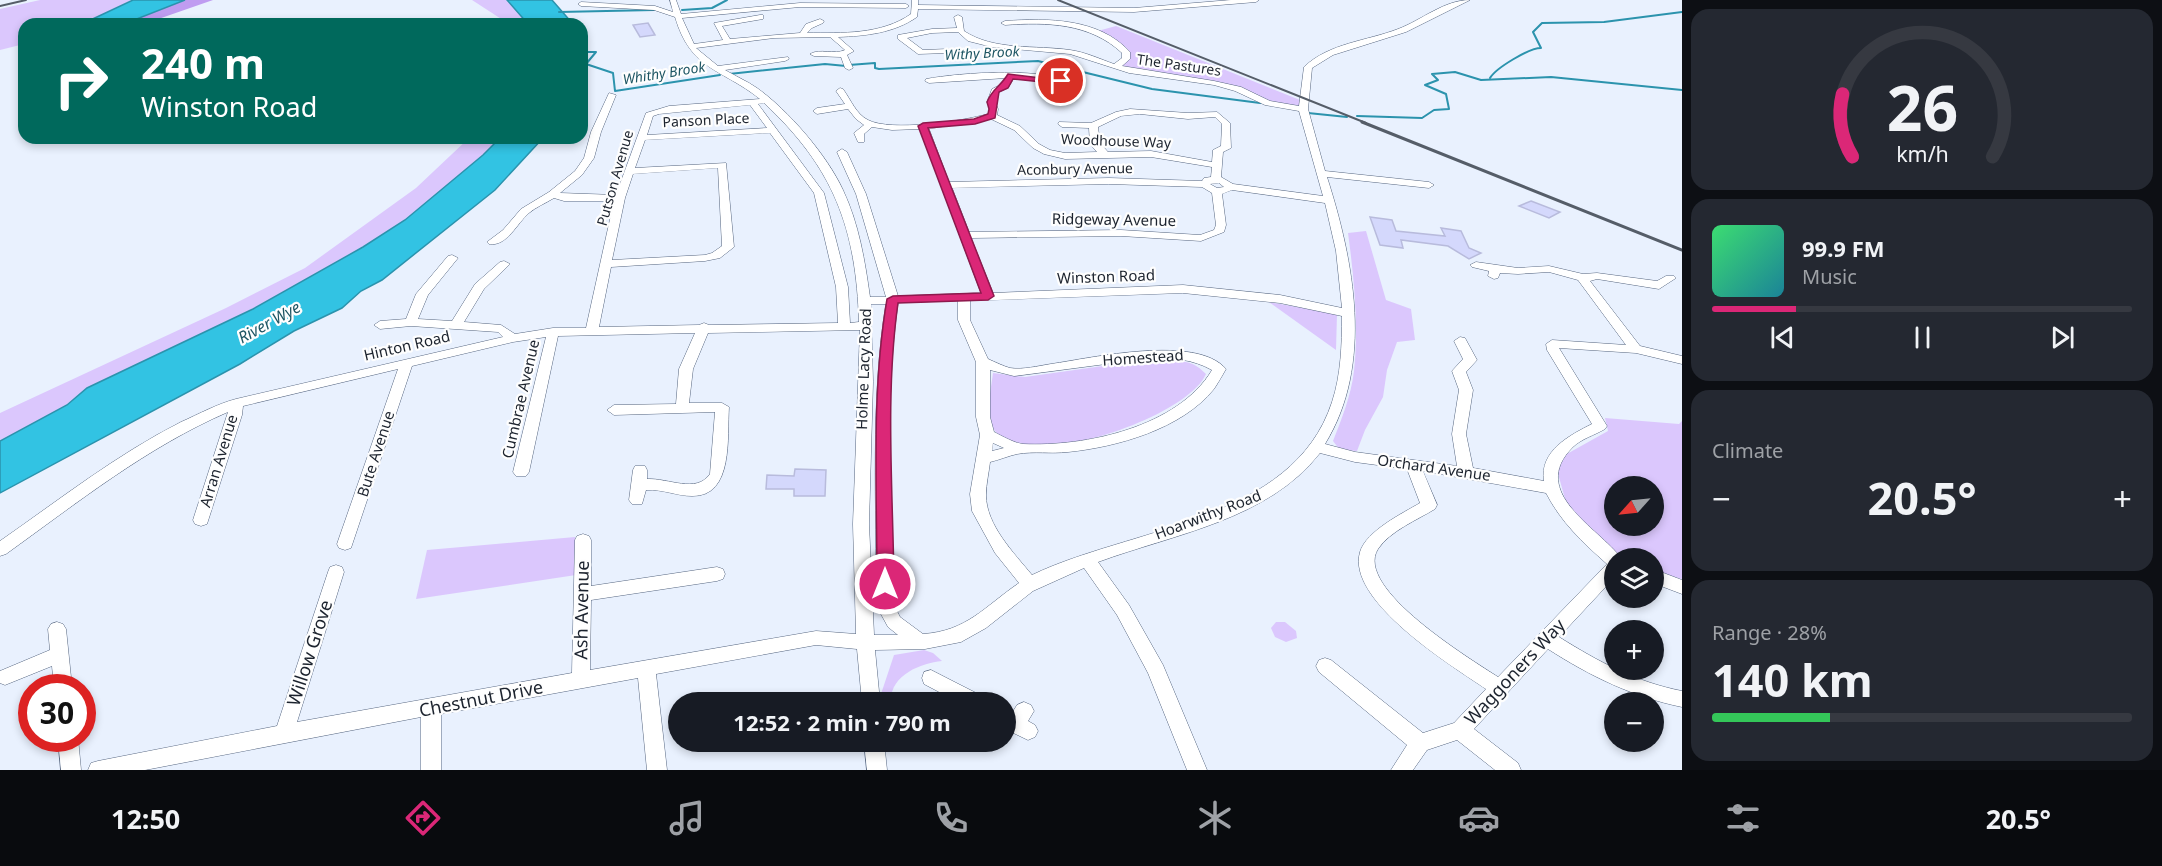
<!DOCTYPE html>
<meta charset="utf-8">
<style>
body{margin:0;font-family:"Noto Sans",sans-serif;background:#242831;color:#f1f3f6;height:100vh;display:flex;flex-direction:column;font-size:22px;white-space:nowrap}
*{box-sizing:border-box;margin:0}
p{font-size:20px;color:#9ea1a6}
.icon{flex:none;width:33px;height:33px;fill:none;stroke:currentColor;stroke-width:2;stroke-linecap:round;stroke-linejoin:round}
.map{position:relative;flex:1;overflow:hidden}
.panel{display:flex;flex-direction:column;gap:9px;padding:9px;background:#0d0f14;width:480px}
.panel>*{flex:none}
.top-card{position:absolute;left:18px;top:18px;width:570px;height:126px;border-radius:18px;box-shadow:0 3px 9px #0003;background:#00695c;color:#fff;overflow:hidden}
.needle{width:39px;rotate:243deg}
.buttons{position:absolute;left:1604px;top:476px;display:grid;gap:12px}
.buttons a{display:grid;place-items:center;width:60px;height:60px;border-radius:50%;background:#171b24;box-shadow:0 3px 9px #0003;font-size:30px}
.speed{position:absolute;left:18px;top:674px;display:flex;gap:12px;font-size:30px;font-weight:700;text-align:center}
.speed>*{display:grid;place-content:center;width:78px;height:78px;border-radius:50%;background:#171b24;box-shadow:0 3px 9px #0003;line-height:1}
.speed .limit{border:9px solid #d22;background:#fff;color:#111}
.pin{position:absolute;display:grid;place-items:center;width:51px;height:51px;color:#fff;margin:-26px;border:3px solid #fff;border-radius:50%;box-shadow:0 2px 6px #0007}
.me{position:absolute;width:66px;margin:-33px;rotate:0deg;stroke-linejoin:round;filter:drop-shadow(0 0 4px #0008)}
.turn{display:flex;align-items:center;gap:21px;height:126px;padding:0 24px;font-size:27px}
.turn .icon{width:78px;height:78px;stroke-width:2.5}
.turn b{display:block;font-size:42px;line-height:51px}
.big{font-size:45px;font-weight:700;line-height:1.1}
.panel .tile{flex:1;display:flex;flex-direction:column;justify-content:center;gap:9px;min-width:0;padding:0 21px;border-radius:18px;background:#242831}
.panel .dial{align-items:center;gap:0}
.dial svg{height:156px;overflow:visible;fill:none;stroke:#363941;stroke-width:7;stroke-linecap:round;text-anchor:middle}
.dial text{fill:#f1f3f6;stroke:none}
.song{display:flex;align-items:center;gap:18px}
.cover{width:72px;height:72px;border-radius:9px;background:linear-gradient(135deg,hsl(140 70% 55%),hsl(190 70% 35%))}
.played{height:6px;border-radius:3px;background:linear-gradient(90deg,#db2777 20%,#363941 20%)}
.keys{display:flex;justify-content:space-around;direction:ltr}
.heat{display:flex;justify-content:space-between;align-items:center;font-size:33px;direction:ltr}
.charge{height:9px;border-radius:4px;background:linear-gradient(90deg,#34c759 28%,#363941 0)}
.trip{position:absolute;left:668px;top:692px;width:348px;height:60px;border-radius:30px;background:#171b24;box-shadow:0 3px 9px #0003;font-weight:700;line-height:60px;text-align:center}
.dock{display:flex;height:96px;justify-content:space-around;align-items:center;background:#090b0e;color:#9ea1a6}
.dock .icon{width:42px;height:42px}
.dock .on{color:#db2777}
.dock b{font-size:27px;color:#f1f3f6}
main{display:flex;flex:1;min-height:0}
.map>svg:first-child{display:block}
</style>
<main>
<div class="map">
<svg width="1682" height="770" viewBox="0 0 1682 770">
<rect width="100%" height="100%" fill="#e9f1fe"/>
<g fill="#dbc7fd" fill-rule="evenodd">
<path d="M40 0H132L82 24H24V44L0 50V9Z"/>
<path d="M472 0H507L528 24H509Z"/>
<path d="M1116 26 1300 100 1303 109 1272 103 1226 85 1115 66 1125 58 1126 52 1094 32Z"/>
<path d="M469 138H500L483 155 405 220 363 247 292 289 203 334 88 388 67 405 0 441V413L226 308 305 268 416 188Z"/>
<path d="M1366 231 1386 300 1411 309 1415 340 1397 342 1387 370 1383 397 1365 430 1357 451 1340 450 1333 441C1342 418 1351 396 1354 371 1359 327 1354 277 1348 233Z"/>
<path d="M1269 302 1337 314 1336 350Z"/>
<path d="M1179 361C1191 362 1197 365 1206 374 1187 418 1026 473 995 431 984 416 991 390 993 373L1025 377 1117 364Z"/>
<path d="M1605 418 1679 424 1682 421V579L1653 571V558H1630L1608 549 1567 506 1557 470 1565 455 1608 431ZM1614 486H1653V525H1614Z"/>
<path d="M575 537 576 575 416 599 427 550Z"/>
<path d="M1276 622H1285L1296 631 1297 638 1286 642 1275 637 1271 628Z"/>
<path d="M924 650 933 653 942 661C921 663 891 675 891 700L881 694 894 655Z"/>
</g>
<path fill="#bf9cf1" d="M185 0H213L144 24H124Z"/>
<g fill="#32c3e3" stroke="#2b93ad" stroke-width="1.5">
<path d="M133 0H185L124 24H82Z"/>
<path d="M507 0H552L573 24H528Z"/>
<path d="M500 138H543L495 190 382 280 361 291 342 308 294 331 240 364 0 493V441L67 405 87 388 253 309 363 247 405 220 483 155Z"/>
</g>
<g fill="none" stroke-linecap="round" stroke-linejoin="round">
<g stroke="#2b93ad" stroke-width="2">
<path d="M682 10 712 8 727 0"/>
<path d="M559 12 654 10"/>
<path d="M582 52H596L586 64 613 73 615 91 720 75"/>
<path d="M849 65 875 63V68L879 69 1038 61 1152 89 1260 103"/>
<path d="M729 74 825 64 846 66"/>
<path d="M1490 78C1496 68 1529 48 1541 48L1533 32 1542 23 1604 22 1682 12"/>
<path d="M1308 113 1347 117"/>
<path d="M1357 116 1422 118 1434 110 1449 109 1446 94 1425 85 1438 80 1432 74 1455 72 1481 80 1551 77 1682 90"/>
</g>
</g>
<g fill="#d4d8fc" stroke="#b8bbdc" stroke-width="1.5">
<path d="M648 23 655 35 640 37 633 25Z"/>
<path d="M1531 201 1560 212 1549 218 1519 206Z"/>
<path d="M1370 217 1392 220 1396 231 1445 236 1441 228 1461 231 1469 248 1481 253 1469 259 1448 246 1401 240 1403 248 1380 245Z"/>
<path d="M795 469 826 470 825 496H794V489H766L767 475 794 476Z"/>
</g>
<g fill="none" stroke-linecap="round" stroke-linejoin="round">
<defs>
<g id="minor">
<path d="M670 0H676L681 14 800 3 906 4 909 6 906 8 800 7 682 18 694 44 723 40 714 23 760 15H763V19L722 26 730 39 800 33 806 24 820 19 824 21 823 23 812 28 807 33C842 33 881 35 911 14L912 0H918V5L1134 8 1231 0H1259L1256 2 1134 12 918 9 917 17C894 33 866 36 838 37L854 51 847 55 853 68 849 70 845 68 841 57 814 56 810 54C820 48 834 55 845 50L830 37 774 38 696 48 718 66 788 57 789 59 785 61 725 70C735 76 747 81 757 88 788 110 827 155 843 190 859 224 865 261 870 297H886L856 194 837 152 842 149 847 152 866 194 898 296 981 293 920 129 892 130 872 127 864 134V142H858L854 133 864 125 856 119 848 109 817 114 813 111 817 108 845 104 836 91 840 88 843 89C851 100 856 114 868 120 891 132 963 121 988 114L990 109 987 102 992 89 1002 84 1006 78 929 83 925 81 926 79C958 73 1053 65 1077 87L1058 102 1051 100 1067 87 1047 80 1014 78 1008 88 999 92 995 102 998 109 997 115 1020 126 1039 144 1050 150 1065 153 1097 152 1090 144 1089 128 1062 127 1058 124 1059 122 1091 123 1116 112 1130 109 1188 113 1217 112 1230 123 1231 148 1223 152 1221 177 1233 184 1323 196 1299 111 1265 105 1235 91 1214 85 1129 73 1070 54 992 47 968 41 958 32 932 33 907 38 923 50 948 49 952 51 948 53 918 54 898 39V35L932 29 957 28 954 17 958 15 962 17 964 31C994 51 1036 45 1070 50 1085 52 1100 59 1114 64L1122 58V53C1090 23 1047 22 1005 25L1001 23 1005 21C1048 18 1099 18 1130 52V59L1122 66 1214 81 1241 87 1270 101 1299 106 1304 67C1329 43 1367 41 1398 29 1422 20 1444 0 1470 0L1406 32 1333 55 1312 68 1308 109 1325 171 1429 182 1434 185 1429 188 1327 177C1354 261 1374 365 1325 444L1355 452 1457 466 1452 434 1459 390 1452 371 1463 359 1454 341 1460 337 1465 338 1477 360 1466 372 1473 390 1466 434 1473 468 1544 481C1539 451 1570 435 1592 424L1547 350 1546 344 1552 340 1626 345 1578 280 1549 272 1518 274 1500 273 1498 278 1494 279 1488 276 1489 271 1472 267 1470 265 1476 262 1518 268 1549 266 1583 274 1597 273 1657 281 1666 276H1674L1676 278 1659 289 1597 279 1590 281 1640 346 1682 356V364L1636 353 1559 348 1607 426 1605 429C1595 435 1581 439 1573 447 1527 492 1599 528 1621 558H1614V578L1559 637C1599 662 1636 682 1682 691V707C1633 697 1590 676 1548 649L1474 729 1518 763 1521 770H1495L1457 740 1427 750 1413 770H1391L1407 745 1319 672 1316 666 1319 660 1325 658 1331 660 1423 733 1454 723 1486 689C1452 666 1346 601 1360 552 1366 531 1403 513 1420 503L1407 469 1355 462 1320 453C1268 520 1174 534 1098 562L1129 605 1163 665 1207 770H1187L1148 673 1117 615 1084 568 1033 591 986 628 961 642 925 649 875 650 880 702H862L857 649 816 645 656 674 667 770H647L638 678 441 714V770H421V717L145 770H88L91 763 98 761 277 726 328 572 330 567 336 565 342 567 344 572 297 722 572 673 575 540 577 536 583 534 589 536 591 540V586L717 567 723 569 725 574 723 579 717 581 591 600 590 670 816 631 856 634 853 524 860 330 708 333 693 369 689 403H722L729 407C727 436 734 497 692 496 677 496 663 489 646 490L642 504H632L629 500 633 470 635 466H645L647 470V479C669 478 696 494 710 474L715 412 614 415 607 410 614 405 676 404 679 369 695 333 558 336 529 472 526 476H516L513 472 546 337 513 342 412 366 351 548 345 550 339 548 337 544 398 369 243 406 242 415 207 524 201 526 195 524 193 520 228 412C147 447 77 503 6 554L0 556V541C59 500 116 455 181 422 199 414 217 404 236 399L503 337 498 332 411 326 380 329 374 325 380 321 406 319 416 294 448 256 452 255 458 258 428 295 418 319 452 321 475 284 500 262 504 261 510 264 484 289 464 322 501 325 515 334 553 328H586L614 201H564L554 198C546 203 536 207 529 213 517 223 507 247 489 244L487 242 503 230 521 209 549 192 575 171 584 158 591 132 609 93 616 95 601 132 594 158 582 175 560 193 616 195 646 113 669 106 760 99C721 68 691 71 675 17L654 10 581 6 578 4 581 2 655 6 673 12ZM764 103C834 168 856 228 859 322L850 323 848 287 824 193 758 104ZM750 105 767 128 647 135 653 116 659 114ZM1140 114 1188 119 1215 117 1222 124 1221 146 1213 150 1212 162 1151 151 1108 152 1100 143 1098 127 1121 116ZM991 119 1014 130 1033 148 1044 154 1065 159 1151 157 1212 167 1211 177 1204 178 1202 181 1109 178 949 182 929 129ZM770 133 814 193 836 287 838 323 709 325 704 323 699 325 599 327 611 267 705 261 720 258 734 247 726 163 635 168 645 140ZM718 168 722 246 712 253 705 255 612 260 625 198 633 174ZM1219 183 1224 187 1217 188 1210 184ZM1109 184 1202 187 1212 193 1216 225 1214 230 1200 235 1121 230 969 232 952 188ZM1232 190 1325 203 1336 251 1342 308 1280 295 1183 285 993 293 971 238 1121 236 1201 241 1224 232 1226 225 1222 194ZM1183 293 1280 303 1342 316C1342 344 1341 375 1332 402 1293 522 1129 528 1032 575 1014 553 986 525 986 495 986 484 989 472 990 462 999 460 1008 456 1017 454 1034 451 1051 454 1068 452 1117 447 1182 429 1214 389 1218 383 1222 376 1226 369 1196 334 1092 358 1051 364 1038 366 1023 370 1010 368 1003 366 995 362 988 359L970 320V301ZM958 301V320L976 362V417L980 435 970 494 972 511 995 553 1019 583C984 607 967 631 923 634L900 617 894 605C892 506 884 401 898 303ZM871 304H886C870 401 877 506 876 605L888 627 898 635H874L869 524 873 382ZM1152 358C1174 358 1192 359 1212 370 1178 427 1085 447 1023 444 1014 443 1002 436 994 432L990 417V370L1014 376ZM993 443 1004 448 992 451ZM1423 471 1546 493C1561 522 1582 542 1607 564L1498 677C1472 660 1353 588 1378 549 1390 531 1417 520 1435 509L1437 505Z"/>
<path d="M1653 569 1682 580V594L1653 583Z"/>
<path d="M57 622 63 624 66 629 72 687H54L52 666 5 685 0 683V671L50 650 48 629 51 624Z"/>
<path d="M931 670 982 696 984 702H958L924 684 922 678 924 672Z"/>
<path d="M1024 702 1031 705 1034 711 1028 721 1035 725 1038 731 1035 737 1028 740 1005 729V710L1012 713 1017 705Z"/>
<path d="M58 738H78L81 770H61Z"/>
<path d="M864 741H884L887 770H867Z"/>
</g>
</defs>
<use href="#minor" stroke="#566680" stroke-width="1"/>
<use href="#minor" fill="#fff" fill-rule="evenodd"/>
<g stroke="#555d68" stroke-width="2">
<path d="M1058 0 1366 123"/>
<path d="M0 6 26 0"/>
</g>
<path stroke="#555d68" stroke-width="3" d="M1362 122 1682 250"/>
</g>
<path fill="#db2777" stroke="#8e194d" stroke-width="1.5" d="M1008 74 1066 81 1061 84 1013 79 1008 88 999 92 995 118 975 124 928 128 994 296 988 300 898 303C885 395 893 491 894 584L892 588H879L877 584C877 489 871 393 887 299L893 296 981 293 918 126 923 123 974 119 988 114 989 109 987 102C992 89 1001 86 1008 74Z"/>
<g text-anchor="middle" stroke-width="4.5" stroke-linejoin="round" paint-order="stroke">
<g font-size="14" font-style="italic" fill="#1d5563" stroke="#fefefe">
<text transform="translate(982 53) rotate(-3)" y="5">Withy Brook</text>
<text transform="translate(664 73) rotate(-9)" y="5">Whithy Brook</text>
</g>
<g font-size="14" fill="#1c232e" stroke="#fefefe">
<text transform="translate(1179 65) rotate(8)" y="5">The Pastures</text>
<text transform="translate(706 120) rotate(-3)" y="5">Panson Place</text>
<text transform="translate(1116 141) rotate(2)" y="5">Woodhouse Way</text>
<text transform="translate(1075 169) rotate(-1)" y="5">Aconbury Avenue</text>
<text transform="translate(615 178) rotate(-74)" y="5">Putson Avenue</text>
</g>
<g font-size="15" fill="#1c232e" stroke="#fefefe">
<text transform="translate(1114 220) rotate(1)" y="5">Ridgeway Avenue</text>
<text transform="translate(1106 277) rotate(-2)" y="5">Winston Road</text>
<text transform="translate(407 346) rotate(-13)" y="5">Hinton Road</text>
<text transform="translate(1143 358) rotate(-4)" y="5">Homestead</text>
<text transform="translate(864 369) rotate(-88)" y="5">Holme Lacy Road</text>
<text transform="translate(521 399) rotate(-77)" y="5">Cumbrae Avenue</text>
<text transform="translate(376 454) rotate(-72)" y="5">Bute Avenue</text>
<text transform="translate(219 461) rotate(-73)" y="5">Arran Avenue</text>
<text transform="translate(1434 468) rotate(8)" y="5">Orchard Avenue</text>
<text transform="translate(1208 515) rotate(-21)" y="5">Hoarwithy Road</text>
</g>
<g font-size="16" font-style="italic" fill="#1d5563" stroke="#fefefe">
<text transform="translate(269 322) rotate(-29)" y="6">River Wye</text>
</g>
<g font-size="18" fill="#1c232e" stroke="#fefefe">
<text transform="translate(582 610) rotate(-89)" y="6">Ash Avenue</text>
<text transform="translate(310 653) rotate(-72)" y="6">Willow Grove</text>
<text transform="translate(1515 672) rotate(-47)" y="6">Waggoners Way</text>
<text transform="translate(481 699) rotate(-11)" y="6">Chestnut Drive</text>
</g>
</g>
</svg>
<div class="buttons">
<a><svg class="needle" viewBox="-14 -14 28 28"><path d="M0-13l5 13h-10z" fill="#e53935"/><path d="M0 13l5-13h-10z" fill="#9ea1a6"/></svg></a>
<a><svg class="icon" aria-label="layers" viewBox="0 0 24 24"><path d="M12 4l9 5-9 5-9-5zM3 14l9 5 9-5"/></svg></a>
<a>+</a>
<a>−</a>
</div>
<div class="speed"><div class="limit">30</div></div>
<div class="pin" style="left:1061px;top:81px;background:#d93025"><svg class="icon" aria-label="arrive" viewBox="0 0 24 24"><path d="M6 21V4h12l-3 4 3 4H6"/></svg></div>
<svg class="me" style="left:885px;top:584px" viewBox="-20 -20 40 40"><circle r="17" fill="#db2777" stroke="#fff" stroke-width="3"/><path d="M0-11L8 9 0 5-8 9z" fill="#fff"/></svg>
<div class="trip">12:52 · 2 min · 790 m</div>
<div class="top-card">
<div class="turn"><svg class="icon" aria-label="right" viewBox="0 0 24 24"><path d="M7 20v-9h11M14 6l5 5-5 5"/></svg><div><b>240 m</b>Winston Road</div></div>
</div>
</div>
<section class="panel">
<div class="tile dial"><svg viewBox="0 0 100 80">
<path d="M14 69A42 42 0 1 1 86 69"/>
<path d="M14 69A42 42 0 0 1 9 37" stroke="#db2777"/>
<text x="50" y="56" font-size="32" font-weight="700">26</text>
<text x="50" y="72" font-size="11">km/h</text>
</svg></div>
<div class="tile">
<div class="song"><i class="cover"></i><div><b>99.9 FM</b><p>Music</p></div></div>
<div class="played"></div>
<div class="keys"><svg class="icon" aria-label="previous" viewBox="0 0 24 24"><path d="M18 5L8 12l10 7zM5 5v14"/></svg><svg class="icon" aria-label="pause" viewBox="0 0 24 24"><path d="M8 5v14M16 5v14"/></svg><svg class="icon" aria-label="next" viewBox="0 0 24 24"><path d="M6 5l10 7-10 7zM19 5v14"/></svg></div>
</div>
<div class="tile"><p>Climate</p>
<div class="heat"><a>−</a><b class="big">20.5°</b><a>+</a></div>
</div>
<div class="tile"><p>Range · 28%</p><b class="big">140 km</b><div class="charge"></div></div>
</section>
</main>
<nav class="dock">
<b>12:50</b>
<svg class="icon on" aria-label="directions" viewBox="0 0 24 24"><path d="M12 3l9 9-9 9-9-9zM9 14v-3h6M13 9l2 2-2 2"/></svg>
<svg class="icon" aria-label="music" viewBox="0 0 24 24"><path d="M9 18V5l10-2v13"/><circle cx="6" cy="18" r="3"/><circle cx="16" cy="16" r="3"/></svg>
<svg class="icon" aria-label="phone" viewBox="0 0 24 24"><path d="M5 4h4l2 5-3 2q2 4 5 5l2-3 5 2v4C11 20 4 13 5 4z"/></svg>
<svg class="icon" aria-label="climate" viewBox="0 0 24 24"><path d="M12 3v18M4 7l16 10M4 17L20 7"/></svg>
<svg class="icon" aria-label="car" viewBox="0 0 24 24"><path d="M5 17H2v-5l4-1 3-4h7l3 4 3 1v5h-3M9 17h6M6 11h13"/><circle cx="7" cy="17" r="2"/><circle cx="17" cy="17" r="2"/></svg>
<svg class="icon" aria-label="filters" viewBox="0 0 24 24"><path d="M4 7h16M4 17h16"/><circle cx="9" cy="7" r="2"/><circle cx="15" cy="17" r="2"/></svg>
<b>20.5°</b>
</nav>
